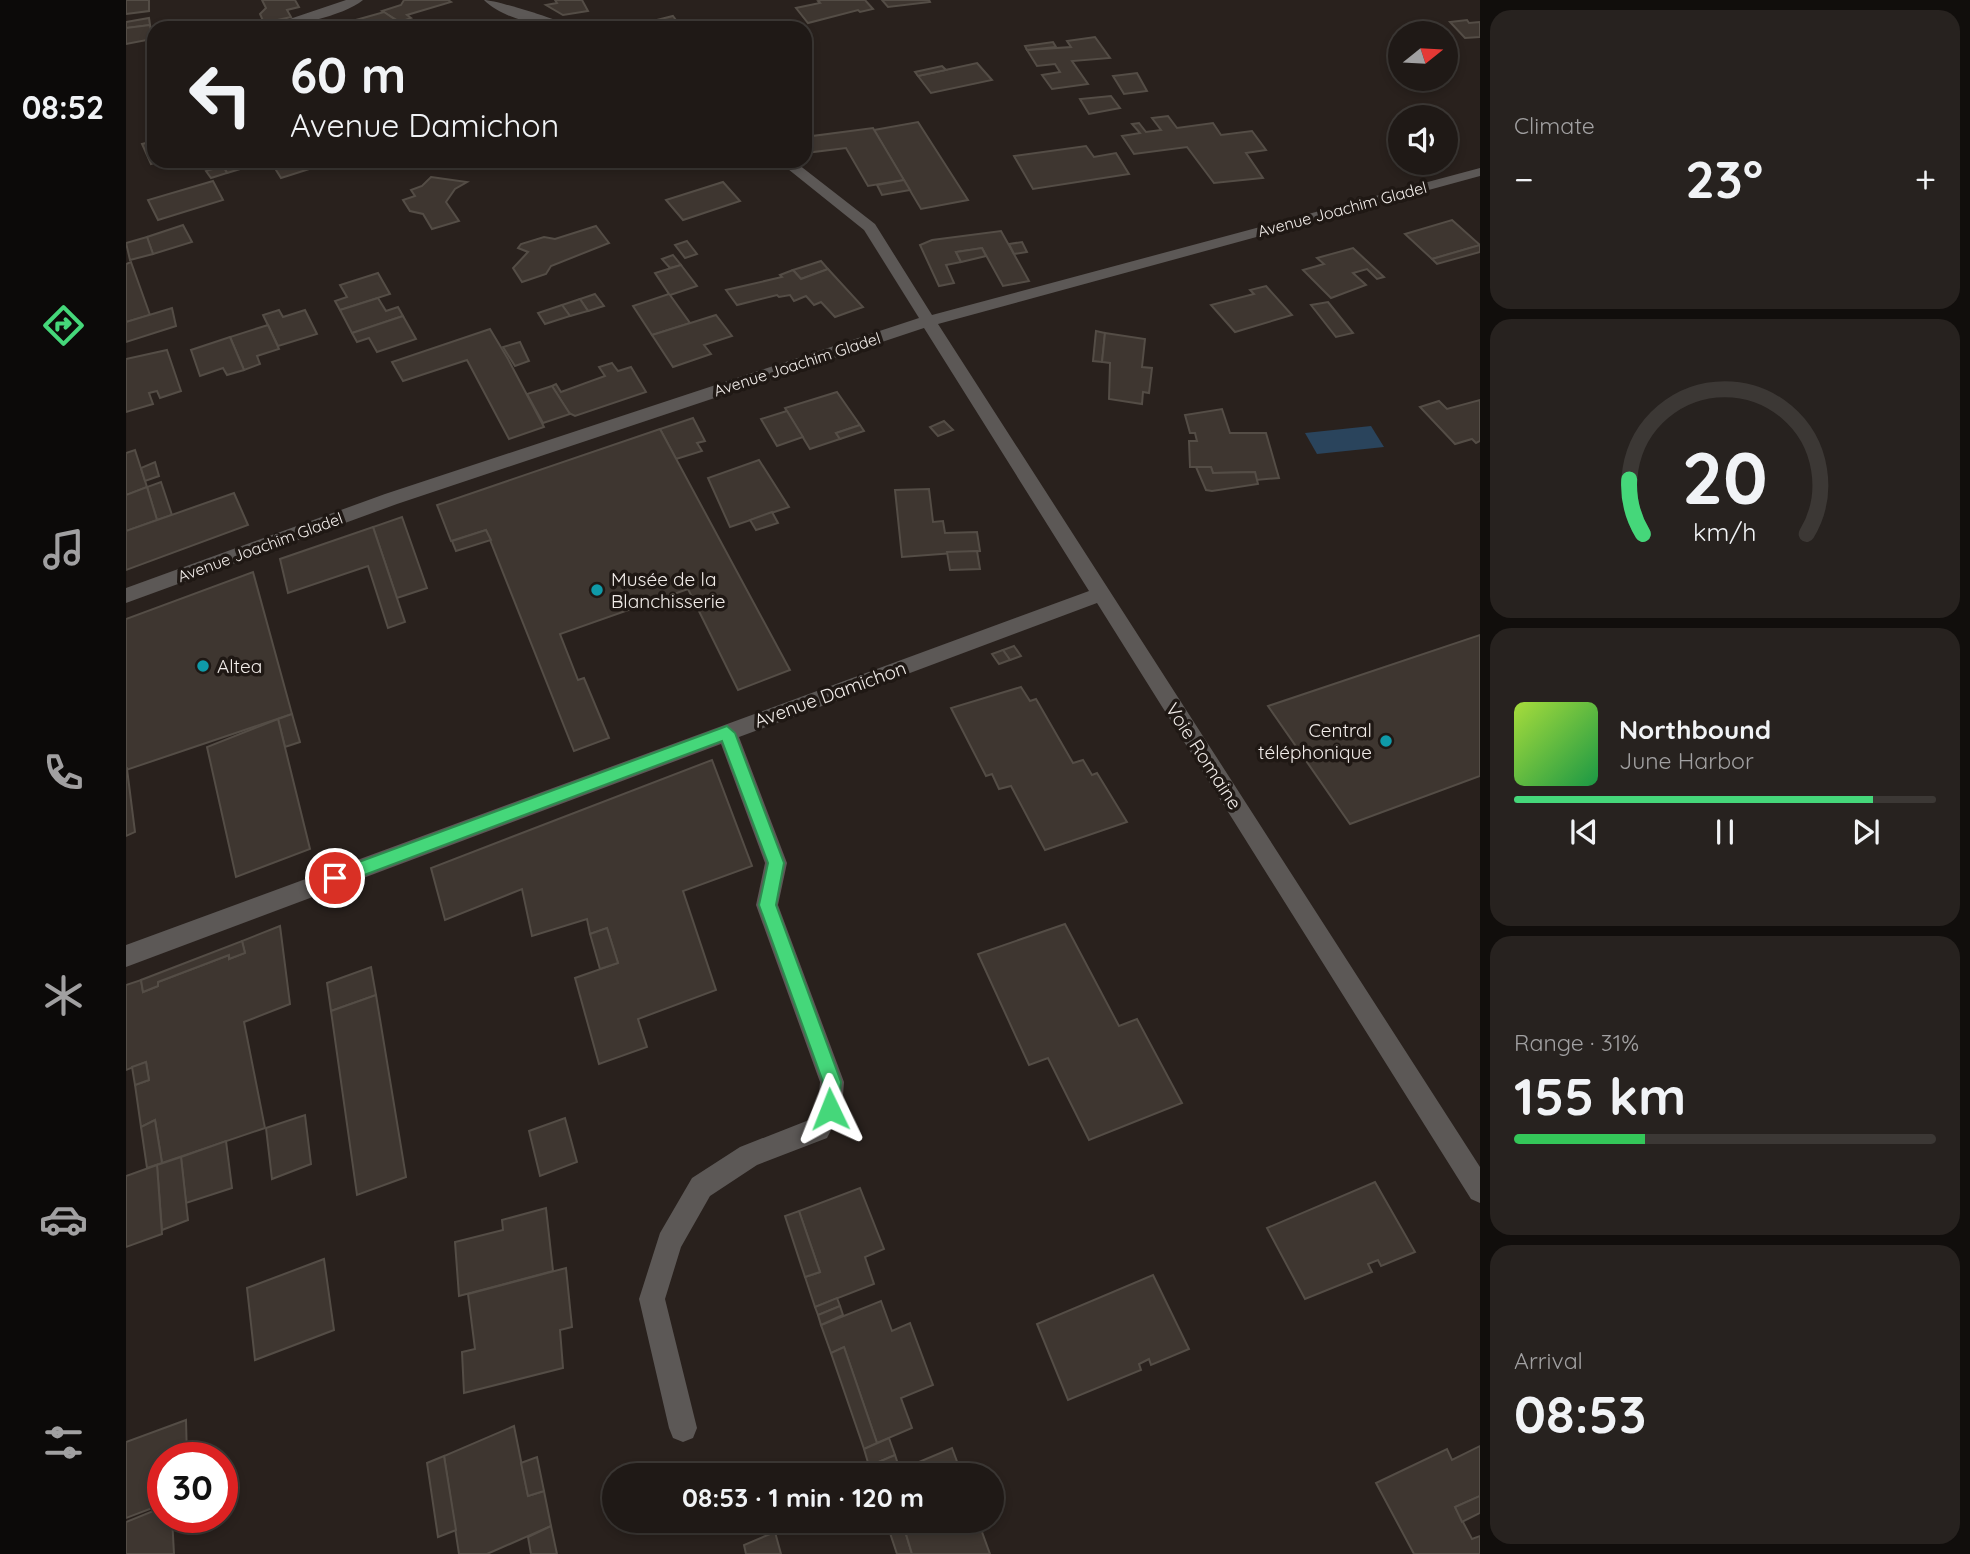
<!DOCTYPE html>
<meta charset="utf-8">
<style>
body{margin:0;font-family:Quicksand,sans-serif;background:#27221f;color:#f1f3f6;height:100vh;display:flex;flex-direction:column;font-size:26px;white-space:nowrap}
*{box-sizing:border-box;margin:0}
p{font-size:23px;color:#a1a0a1}
.icon{flex:none;width:38px;height:38px;fill:none;stroke:currentColor;stroke-width:2;stroke-linecap:round;stroke-linejoin:round}
.map{position:relative;flex:1;overflow:hidden}
.details{display:flex;flex-direction:column;gap:10px;padding:10px;background:#110e0c;width:490px}
.details>*{flex:none}
.top-card{position:absolute;left:21px;top:21px;width:665px;height:147px;border-radius:21px;box-shadow:0 4px 10px #0003,0 0 0 2px #3c3835;background:#1f1916;color:#f1f3f6;overflow:hidden}
.needle{width:46px;rotate:72deg}
.tools{position:absolute;left:1262px;top:21px;display:grid;gap:14px}
.tools a{display:grid;place-items:center;width:70px;height:70px;border-radius:50%;background:#1f1916;box-shadow:0 4px 10px #0003,0 0 0 2px #3c3835;font-size:35px}
.speed{position:absolute;left:21px;top:1442px;display:flex;gap:14px;font-size:35px;font-weight:700;text-align:center}
.speed>*{display:grid;place-content:center;width:91px;height:91px;border-radius:50%;background:#1f1916;box-shadow:0 4px 10px #0003,0 0 0 2px #3c3835;line-height:1}
.speed .limit{border:10px solid #d22;background:#fff;color:#111}
.pin{position:absolute;display:grid;place-items:center;width:60px;height:60px;color:#fff;margin:-30px;border:4px solid #fff;border-radius:50%;box-shadow:0 2px 7px #0007}
.me{position:absolute;width:77px;margin:-38px;rotate:358deg;stroke-linejoin:round;filter:drop-shadow(0 0 5px #0008)}
.turn{display:flex;align-items:center;gap:24px;height:147px;padding:0 28px;font-size:32px}
.turn .icon{width:91px;height:91px;stroke-width:2.5}
.turn b{display:block;font-size:49px;line-height:60px}
.big{font-size:52px;font-weight:700;line-height:1.1}
.details .tile{flex:1;display:flex;flex-direction:column;justify-content:center;gap:10px;min-width:0;padding:0 24px;border-radius:21px;background:#27221f}
.details .dial{align-items:center;gap:0}
.dial svg{height:182px;overflow:visible;fill:none;stroke:#3c3835;stroke-width:7;stroke-linecap:round;text-anchor:middle}
.dial text{fill:#f1f3f6;stroke:none}
.song{display:flex;align-items:center;gap:21px}
.cover{width:84px;height:84px;border-radius:10px;background:linear-gradient(135deg,hsl(80 70% 55%),hsl(140 70% 35%))}
.played{height:7px;border-radius:4px;background:linear-gradient(90deg,#45d77a 85%,#3c3835 85%)}
.keys{display:flex;justify-content:space-around;direction:ltr}
.heat{display:flex;justify-content:space-between;align-items:center;font-size:38px;direction:ltr}
.charge{height:10px;border-radius:5px;background:linear-gradient(90deg,#34c759 31%,#3c3835 0)}
.trip{position:absolute;left:476px;top:1463px;width:402px;height:70px;border-radius:35px;background:#1f1916;box-shadow:0 4px 10px #0003,0 0 0 2px #3c3835;font-weight:700;line-height:70px;text-align:center}
main{display:flex;flex:1;min-height:0}
.menu{display:flex;flex-direction:column;width:126px;justify-content:space-around;align-items:center;background:#0c0a09;color:#a1a0a1}
.menu .icon{width:49px;height:49px}
.menu .active{color:#45d77a}
.menu b{font-size:32px;color:#f1f3f6}
.map>svg:first-child{display:block}
</style>
<main>
<nav class="menu">
<b>08:52</b>
<svg class="icon active" aria-label="directions" viewBox="0 0 24 24"><path d="M12 3l9 9-9 9-9-9zM9 14v-3h6M13 9l2 2-2 2"/></svg>
<svg class="icon" aria-label="music" viewBox="0 0 24 24"><path d="M9 18V5l10-2v13"/><circle cx="6" cy="18" r="3"/><circle cx="16" cy="16" r="3"/></svg>
<svg class="icon" aria-label="phone" viewBox="0 0 24 24"><path d="M5 4h4l2 5-3 2q2 4 5 5l2-3 5 2v4C11 20 4 13 5 4z"/></svg>
<svg class="icon" aria-label="climate" viewBox="0 0 24 24"><path d="M12 3v18M4 7l16 10M4 17L20 7"/></svg>
<svg class="icon" aria-label="car" viewBox="0 0 24 24"><path d="M5 17H2v-5l4-1 3-4h7l3 4 3 1v5h-3M9 17h6M6 11h13"/><circle cx="7" cy="17" r="2"/><circle cx="17" cy="17" r="2"/></svg>
<svg class="icon" aria-label="filters" viewBox="0 0 24 24"><path d="M4 7h16M4 17h16"/><circle cx="9" cy="7" r="2"/><circle cx="15" cy="17" r="2"/></svg>
</nav>
<div class="map">
<svg width="1354" height="1554" viewBox="0 0 1354 1554">
<rect width="100%" height="100%" fill="#29211d"/>
<path fill="#2a445c" d="M1245 426 1258 447 1191 454 1179 433Z"/>
<g fill="#3e3630" stroke="#544d46" stroke-width="2">
<path d="M0 0H23V11L0 14Z"/>
<path d="M136 0H169L173 7 161 10 165 17 138 23 134 14 140 8Z"/>
<path d="M278 0H322L325 2 281 15 285 18 274 22 256 11 275 5Z"/>
<path d="M429 0H456L462 11 437 15 420 5 431 3Z"/>
<path d="M739 0 747 9 734 12 732 10 682 23 670 8 694 3 692 1 695 0Z"/>
<path d="M756 0H803L804 2 762 7Z"/>
<path d="M258 12 277 25 268 28H220L230 20Z"/>
<path d="M547 16 556 28 490 27 519 23Z"/>
<path d="M23 18 24 25 0 28V22Z"/>
<path d="M1341 20 1343 23 1354 22V37L1339 38 1324 22Z"/>
<path d="M24 25 26 39 0 44V28Z"/>
<path d="M969 37 984 58 946 61 962 84 926 89 916 75 934 72 929 64 911 66 901 50 945 47 941 41Z"/>
<path d="M927 42 930 47 901 50 899 46Z"/>
<path d="M851 63 866 80 805 93 792 76Z"/>
<path d="M816 66 820 70 792 76 789 72Z"/>
<path d="M1011 73 1021 91 998 94 987 76Z"/>
<path d="M985 96 994 108 963 114 954 99Z"/>
<path d="M1042 116 1051 128 1087 123 1095 135 1126 131 1140 150 1120 153 1137 178 1088 183 1061 147 1008 154 996 136 1014 133 1006 124 1013 123 1020 132 1035 130 1026 118Z"/>
<path d="M792 122 842 200 795 209 748 130Z"/>
<path d="M747 128 778 180 742 186 720 148 679 153V137Z"/>
<path d="M28 141V161H34L25 164 16 144Z"/>
<path d="M960 146 968 157 990 153 1003 174 907 189 888 156Z"/>
<path d="M114 161 118 168 101 173 97 166Z"/>
<path d="M150 161H197L194 162 196 165 155 178 145 162Z"/>
<path d="M97 166 101 173 85 178 80 171Z"/>
<path d="M305 177 341 182 329 189 320 202 333 221 306 229 297 214 284 211 277 200 289 196 285 190 296 186Z"/>
<path d="M778 180 784 190 756 195 751 185Z"/>
<path d="M87 181 97 200 32 220 22 200Z"/>
<path d="M597 182 614 201 557 220 540 200Z"/>
<path d="M1326 220 1354 245 1306 259 1279 234Z"/>
<path d="M57 225 66 242 27 254 21 237Z"/>
<path d="M470 226 483 243 425 266 420 274 396 282 387 268 402 252 392 248 395 244 418 237 429 239Z"/>
<path d="M875 231 903 281 877 286 856 248 830 252 835 262 820 265 828 283 813 286 794 245 806 240Z"/>
<path d="M21 237 27 254 4 260 0 243Z"/>
<path d="M561 241 571 254 559 258 549 245Z"/>
<path d="M896 242 901 252 888 254 883 244Z"/>
<path d="M1354 245V252L1311 264 1306 259Z"/>
<path d="M856 248 860 256 835 262 830 252Z"/>
<path d="M1227 248 1258 277 1251 279 1241 269 1227 273 1240 285 1205 298 1177 270 1198 264 1191 258Z"/>
<path d="M547 255 555 265 544 268 536 259Z"/>
<path d="M695 261 702 269 675 279 667 270Z"/>
<path d="M5 262 24 315 0 322V264Z"/>
<path d="M555 265 571 286 544 295 564 323 526 335 507 306 543 294 529 273Z"/>
<path d="M702 269 737 307 709 317 695 302 688 305 680 296 668 301 664 295 653 297 651 295 611 305 600 290 656 277 654 275 667 270 675 279Z"/>
<path d="M252 273 264 294 214 310 209 301 221 297 214 285Z"/>
<path d="M1140 286 1166 315 1109 332 1085 305 1128 294 1124 290Z"/>
<path d="M469 294 478 306 462 311 454 299Z"/>
<path d="M252 298 260 311 272 307 277 316 226 333 214 310Z"/>
<path d="M454 299 462 311 444 316 436 305Z"/>
<path d="M1202 302 1227 333 1210 337 1185 305Z"/>
<path d="M436 305 444 316 419 324 412 313Z"/>
<path d="M46 308 50 326 0 342V322Z"/>
<path d="M153 310 157 317 179 310 191 334 152 346 137 315Z"/>
<path d="M590 315 606 336 578 345 585 354 547 367 526 335Z"/>
<path d="M277 316 290 339 251 352 243 338 231 342 226 333Z"/>
<path d="M142 325 153 349 131 356 134 364 118 370 104 337Z"/>
<path d="M364 329 382 359 418 427 383 439 341 360 277 381 266 362Z"/>
<path d="M970 331 979 333 976 362 967 361Z"/>
<path d="M979 333 1019 339 1016 367 1026 368 1023 393 1017 392 1016 404 983 399 984 363 976 362Z"/>
<path d="M104 337 118 370 101 375 97 368 74 376 65 350Z"/>
<path d="M394 342 403 361 389 366 377 347Z"/>
<path d="M41 350 55 391 34 398 31 391 23 393 27 404 0 412V359Z"/>
<path d="M486 363 492 371 505 367 520 392 449 416 443 413 426 386 430 384 435 392 479 376 473 367Z"/>
<path d="M426 386 444 414 417 423 401 394Z"/>
<path d="M711 392 734 425 710 433 714 439 684 449 659 408Z"/>
<path d="M1354 400V441L1350 443 1346 439 1329 444 1294 407 1313 401 1321 409Z"/>
<path d="M1096 409 1104 433H1140L1153 478 1130 480 1129 472 1087 473 1085 467H1064L1063 441H1071L1069 433H1064L1059 415Z"/>
<path d="M661 411 677 437 651 446 635 419Z"/>
<path d="M567 418 579 441 571 443 576 451 550 459 534 429Z"/>
<path d="M818 421 827 430 812 436 804 427Z"/>
<path d="M734 425 738 431 714 439 710 433Z"/>
<path d="M534 429 664 670 612 690 562 589 434 634 452 680 458 678 483 738 448 751 360 530 325 541 311 505Z"/>
<path d="M9 450 21 487 0 495V453Z"/>
<path d="M633 460 663 507 604 527 582 478Z"/>
<path d="M29 462 33 476 19 481 15 468Z"/>
<path d="M1070 467H1085L1087 473 1129 472 1132 484 1086 491 1080 490Z"/>
<path d="M35 482 46 515 31 520 21 487Z"/>
<path d="M21 487 31 520 0 531V495Z"/>
<path d="M803 489 807 522 817 521 819 533 851 532 854 551 776 557 769 490Z"/>
<path d="M108 493 122 525 0 570V531Z"/>
<path d="M646 512 652 523 630 530 624 520Z"/>
<path d="M276 517 301 588 271 598 247 527Z"/>
<path d="M247 527 279 622 262 628 242 566 162 593 154 559Z"/>
<path d="M360 530 365 540 330 551 326 541Z"/>
<path d="M851 551 854 569 824 570 821 552Z"/>
<path d="M127 572 166 714 0 770V619Z"/>
<path d="M1354 635V776L1224 824 1142 706Z"/>
<path d="M888 646 895 656 884 660 877 650Z"/>
<path d="M877 650 884 660 873 664 866 654Z"/>
<path d="M895 687 904 701 910 699 947 763 957 760 966 775 971 773 1001 822 919 850 885 786 873 789 866 774 860 776 825 708Z"/>
<path d="M166 714 174 742 159 747 152 719Z"/>
<path d="M152 719 184 849 110 877 81 747Z"/>
<path d="M586 760 626 866 557 891 590 990 512 1019 521 1047 473 1064 449 978 492 963 481 928 464 934 461 919 406 936 396 889 319 920 305 868Z"/>
<path d="M1 769 9 832 0 836V770Z"/>
<path d="M939 924 993 1026 1011 1019 1056 1103 963 1140 922 1058 903 1065 852 954Z"/>
<path d="M154 926 164 1004 118 1022 139 1128 36 1163 29 1120 15 1127 9 1085 23 1080 20 1062 0 1070V985L15 980 17 992 32 986V982L103 955V959L119 953 116 941Z"/>
<path d="M481 928 492 963 474 969 464 934Z"/>
<path d="M116 941 119 953 103 959V955L32 982V986L17 992 15 980Z"/>
<path d="M245 967 250 995 205 1011 201 983Z"/>
<path d="M250 995 280 1177 231 1195 205 1011Z"/>
<path d="M20 1062 23 1080 9 1085 6 1067Z"/>
<path d="M179 1115 185 1164 146 1179 140 1128Z"/>
<path d="M439 1118 451 1162 414 1176 403 1131Z"/>
<path d="M29 1120 36 1163 21 1168 15 1127Z"/>
<path d="M100 1141 106 1188 60 1203 55 1157Z"/>
<path d="M55 1157 62 1220 36 1230 31 1165Z"/>
<path d="M31 1165 36 1234 0 1247V1176Z"/>
<path d="M1249 1182 1289 1252 1255 1266 1252 1260 1242 1264 1246 1272 1179 1299 1141 1228Z"/>
<path d="M734 1188 758 1249 739 1257 748 1284 689 1307 679 1277 694 1272 673 1211Z"/>
<path d="M420 1208 427 1271 333 1296 329 1242 377 1230 376 1220Z"/>
<path d="M673 1211 694 1272 679 1277 659 1216Z"/>
<path d="M198 1259 208 1330 129 1360 121 1288Z"/>
<path d="M440 1268 446 1327 434 1330 437 1368 338 1393 336 1352 349 1349 342 1294Z"/>
<path d="M1027 1275 1063 1349 1025 1365 1023 1359 1013 1364 1015 1370 942 1400 911 1324Z"/>
<path d="M711 1298 714 1306 692 1315 689 1307Z"/>
<path d="M755 1301 766 1331 784 1323 807 1385 775 1398 786 1428 751 1443 718 1347 705 1353 695 1325Z"/>
<path d="M714 1306 717 1315 695 1325 692 1315Z"/>
<path d="M718 1347 751 1443 738 1449 705 1353Z"/>
<path d="M60 1420 61 1458H37V1504L0 1518V1442Z"/>
<path d="M388 1426 402 1496 418 1491 425 1526 361 1554H333L318 1456Z"/>
<path d="M763 1438 769 1455 743 1466 738 1449Z"/>
<path d="M1354 1446V1496L1329 1507 1346 1539 1354 1536V1554H1288L1250 1483 1321 1449 1326 1460Z"/>
<path d="M826 1448 836 1475H761L774 1470Z"/>
<path d="M769 1455 774 1470 761 1475H745L743 1466Z"/>
<path d="M318 1456 330 1530 312 1537 301 1463Z"/>
<path d="M411 1457 418 1491 402 1496 395 1463Z"/>
<path d="M1354 1496V1513L1336 1522 1329 1507Z"/>
<path d="M37 1507V1517H46L48 1554H0V1522Z"/>
<path d="M760 1521H776L786 1554H771Z"/>
<path d="M776 1521H852L864 1554H786Z"/>
<path d="M425 1526 431 1554H405L402 1537Z"/>
<path d="M649 1532 655 1554H620L618 1545Z"/>
</g>
<g fill="none" stroke-linecap="round" stroke-linejoin="round">
<g fill="#5c5856" fill-rule="evenodd">
<path d="M220 0H237C218 16 162 28 137 28Z"/>
<path d="M358 0C370 0 438 21 447 28 420 28 378 20 358 0Z"/>
<path d="M652 161H668L749 224 806 315 1354 168V176L812 324 1354 1167V1203L1345 1199 971 603 613 737 661 863 652 905 718 1082 716 1109 701 1138 631 1165 584 1196 555 1247 539 1299 571 1428 567 1438 557 1442 547 1438 543 1428 513 1299 534 1233 566 1178 614 1147 683 1120 692 1106 694 1082 630 905 639 863 595 744 0 967V945L963 591 798 328 271 504 0 603V588L259 494 793 318 738 230Z"/>
</g>
</g>
<path fill="#45d77a" stroke="#2d8c4f" stroke-width="2" d="M601 726 609 733 658 863 650 905 715 1082 711 1116 704 1118 698 1116 695 1109 697 1082 633 905 642 863 596 741 209 886 203 883 201 878 203 873Z"/>
<g fill="#0f9aa8" stroke="#1f1814" stroke-width="2.5">
<circle cx="471" cy="590" r="7"/>
<circle cx="77" cy="666" r="7"/>
<circle cx="1260" cy="741" r="7"/>
</g>
<g text-anchor="middle" stroke-width="7" stroke-linejoin="round" paint-order="stroke">
<g font-size="16" fill="#f1ece9" stroke="#1f1814">
<text transform="translate(1216 209) rotate(-15)" y="6">Avenue Joachim Gladel</text>
<text transform="translate(671 364) rotate(-18)" y="6">Avenue Joachim Gladel</text>
<text transform="translate(134 547) rotate(-20)" y="6">Avenue Joachim Gladel</text>
</g>
<g font-size="19" fill="#f1ece9" stroke="#1f1814" text-anchor="start">
<text x="485" y="586">Musée de la<tspan x="485" dy="22">Blanchisserie</tspan></text>
<text x="91" y="673">Altea</text>
<text x="1246" y="737" text-anchor="end">Central<tspan x="1246" dy="22">téléphonique</tspan></text>
</g>
<g font-size="19" fill="#f1ece9" stroke="#1f1814">
<text transform="translate(704 694) rotate(-20)" y="7">Avenue Damichon</text>
<text transform="translate(1078 756) rotate(57)" y="7">Voie Romaine</text>
</g>
</g>
</svg>
<div class="tools">
<a><svg class="needle" viewBox="-14 -14 28 28"><path d="M0-13l5 13h-10z" fill="#e53935"/><path d="M0 13l5-13h-10z" fill="#a1a0a1"/></svg></a>
<a><svg class="icon" aria-label="sound" viewBox="0 0 24 24"><path d="M4 9h4l5-4v14l-5-4H4zM17 9q2 3 0 6"/></svg></a>
</div>
<div class="speed"><div class="limit">30</div></div>
<div class="pin" style="left:209px;top:878px;background:#d93025"><svg class="icon" aria-label="arrive" viewBox="0 0 24 24"><path d="M6 21V4h12l-3 4 3 4H6"/></svg></div>
<svg class="me" style="left:704px;top:1109px" viewBox="-20 -20 40 40"><path d="M0-17L14 15 0 8-14 15z" fill="#45d77a" stroke="#fff" stroke-width="4"/></svg>
<div class="trip">08:53 · 1 min · 120 m</div>
<div class="top-card">
<div class="turn"><svg class="icon" aria-label="left" viewBox="0 0 24 24"><path d="M17 20v-9H6M10 6l-5 5 5 5"/></svg><div><b>60 m</b>Avenue Damichon</div></div>
</div>
</div>
<section class="details">
<div class="tile"><p>Climate</p>
<div class="heat"><a>−</a><b class="big">23°</b><a>+</a></div>
</div>
<div class="tile dial"><svg viewBox="0 0 100 80">
<path d="M14 69A42 42 0 1 1 86 69"/>
<path d="M14 69A42 42 0 0 1 8 45" stroke="#45d77a"/>
<text x="50" y="56" font-size="32" font-weight="700">20</text>
<text x="50" y="72" font-size="11">km/h</text>
</svg></div>
<div class="tile">
<div class="song"><i class="cover"></i><div><b>Northbound</b><p>June Harbor</p></div></div>
<div class="played"></div>
<div class="keys"><svg class="icon" aria-label="previous" viewBox="0 0 24 24"><path d="M18 5L8 12l10 7zM5 5v14"/></svg><svg class="icon" aria-label="pause" viewBox="0 0 24 24"><path d="M8 5v14M16 5v14"/></svg><svg class="icon" aria-label="next" viewBox="0 0 24 24"><path d="M6 5l10 7-10 7zM19 5v14"/></svg></div>
</div>
<div class="tile"><p>Range · 31%</p><b class="big">155 km</b><div class="charge"></div></div>
<div class="tile"><p>Arrival</p><b class="big">08:53</b></div>
</section>
</main>
